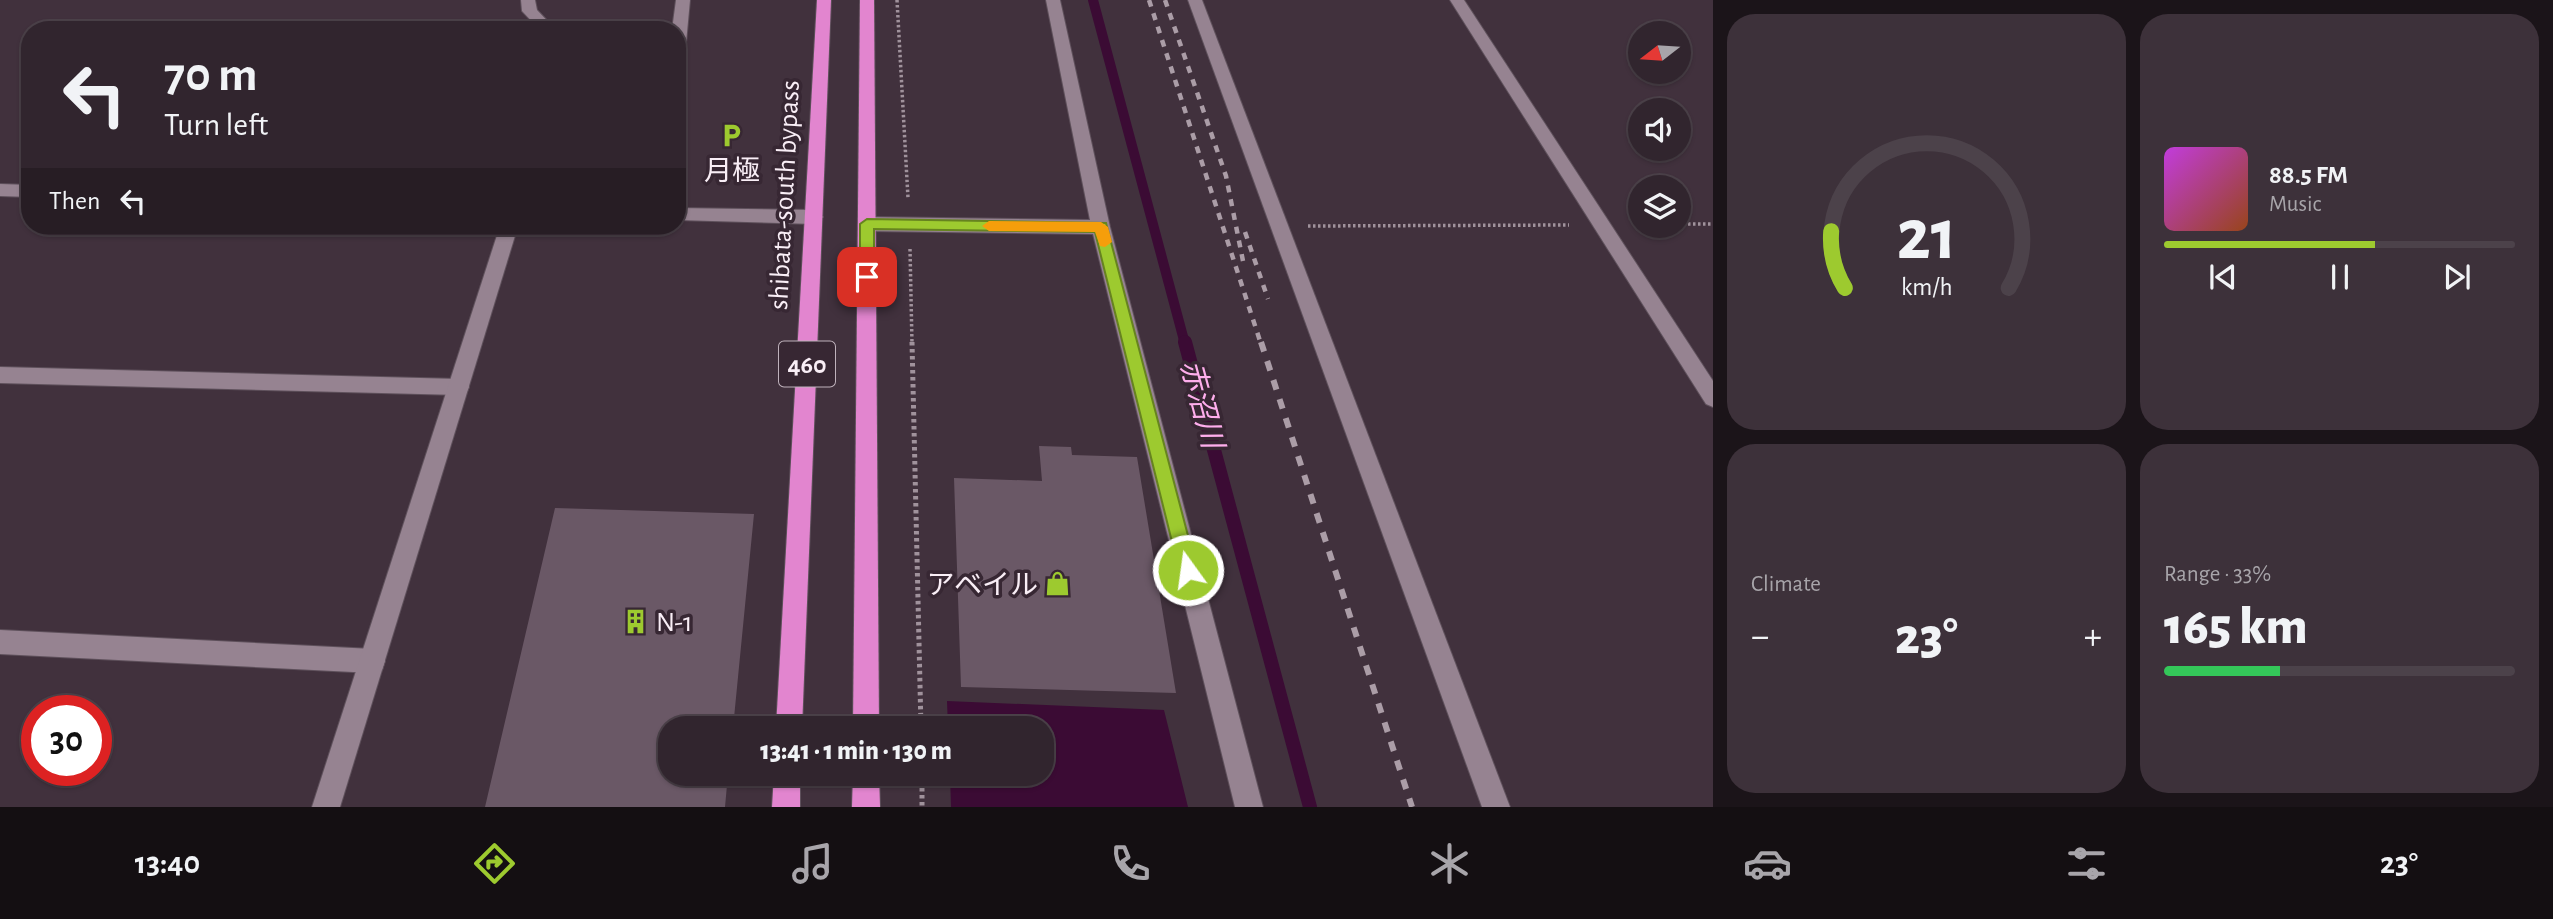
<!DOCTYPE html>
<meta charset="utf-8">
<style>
body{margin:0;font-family:"Alegreya Sans","Noto Sans JP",sans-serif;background:#3d313a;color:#f1f3f6;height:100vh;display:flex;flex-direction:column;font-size:26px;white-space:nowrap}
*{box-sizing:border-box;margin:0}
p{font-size:23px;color:#a8a5aa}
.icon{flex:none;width:38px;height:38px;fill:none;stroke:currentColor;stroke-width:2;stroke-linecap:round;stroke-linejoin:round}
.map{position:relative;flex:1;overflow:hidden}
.side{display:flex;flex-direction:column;gap:14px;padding:14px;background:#1b1419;width:840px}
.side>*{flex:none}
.top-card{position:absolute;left:21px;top:21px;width:665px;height:214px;border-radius:28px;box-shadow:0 2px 5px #0004,0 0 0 2px #4c424a;background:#31252e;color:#f1f3f6;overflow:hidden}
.needle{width:46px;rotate:253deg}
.controls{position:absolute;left:1628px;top:21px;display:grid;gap:14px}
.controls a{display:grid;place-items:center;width:63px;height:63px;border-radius:50%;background:#31252e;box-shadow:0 2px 5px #0004,0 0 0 2px #4c424a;font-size:35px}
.speed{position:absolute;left:21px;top:695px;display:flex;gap:14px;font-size:35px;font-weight:700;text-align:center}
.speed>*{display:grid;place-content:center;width:91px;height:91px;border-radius:50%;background:#31252e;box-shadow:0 2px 5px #0004,0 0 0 2px #4c424a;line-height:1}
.speed .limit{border:10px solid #d22;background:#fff;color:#111}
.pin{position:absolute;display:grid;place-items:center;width:60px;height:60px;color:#fff;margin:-30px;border-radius:14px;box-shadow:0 4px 10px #0006}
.me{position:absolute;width:77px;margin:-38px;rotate:346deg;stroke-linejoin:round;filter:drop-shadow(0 0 5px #0008)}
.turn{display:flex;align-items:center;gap:24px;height:147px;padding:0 28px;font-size:32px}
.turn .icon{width:91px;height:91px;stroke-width:2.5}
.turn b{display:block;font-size:49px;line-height:60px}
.then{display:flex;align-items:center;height:66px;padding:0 28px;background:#0003;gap:14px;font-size:26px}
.big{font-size:52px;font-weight:800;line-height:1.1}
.side .card{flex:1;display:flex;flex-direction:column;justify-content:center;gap:10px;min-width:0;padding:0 24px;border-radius:28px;background:#3d313a}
.side .dial{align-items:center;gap:0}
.dial svg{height:182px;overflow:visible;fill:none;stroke:#4c424a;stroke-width:7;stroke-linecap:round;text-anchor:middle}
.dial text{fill:#f1f3f6;stroke:none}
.song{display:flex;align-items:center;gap:21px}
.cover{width:84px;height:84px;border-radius:10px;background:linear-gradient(135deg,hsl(290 70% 55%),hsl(20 70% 35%))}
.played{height:7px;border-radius:4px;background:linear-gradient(90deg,#9dca2f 60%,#4c424a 60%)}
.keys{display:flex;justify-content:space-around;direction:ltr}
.heat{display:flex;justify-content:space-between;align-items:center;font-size:38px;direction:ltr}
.charge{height:10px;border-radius:5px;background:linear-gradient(90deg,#34c759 33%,#4c424a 0)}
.side .tiles{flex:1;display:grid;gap:14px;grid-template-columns:repeat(2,1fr)}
.trip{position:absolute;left:658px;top:716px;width:396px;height:70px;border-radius:28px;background:#31252e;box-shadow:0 2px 5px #0004,0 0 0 2px #4c424a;font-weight:800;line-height:70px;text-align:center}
.tab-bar{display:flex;height:112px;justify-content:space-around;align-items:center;background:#140f12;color:#a8a5aa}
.tab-bar .icon{width:49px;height:49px}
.tab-bar .selected{color:#9dca2f}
.tab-bar b{font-size:32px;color:#f1f3f6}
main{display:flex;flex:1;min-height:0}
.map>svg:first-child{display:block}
</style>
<main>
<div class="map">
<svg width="1713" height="807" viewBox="0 0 1713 807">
<rect width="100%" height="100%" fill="#41313d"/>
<path fill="#3b0b34" d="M947 701 1164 710 1188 807H951L950 774H1041V728H948Z"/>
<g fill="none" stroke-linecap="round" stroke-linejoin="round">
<path stroke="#3b0b34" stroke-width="10" d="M1093 0 1185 344"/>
<path stroke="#3b0b34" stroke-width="14" d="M1185 342 1310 807"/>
</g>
<g fill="#6a5866">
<path d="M1039 446 1071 447 1072 455 1137 457 1176 693 961 687 954 478 1042 481Z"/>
<path d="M555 508 754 514 733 728H670V774H728L725 807H485Z"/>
</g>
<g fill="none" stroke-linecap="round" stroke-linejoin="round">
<defs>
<g id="street">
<path d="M521 0H535L537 10 556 30H540L522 11Z"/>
<path d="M676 0H690L685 54 677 59V30H672Z"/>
<path d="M1046 0H1060L1110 227 1263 807H1235L1093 234 867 231 858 224 867 217 1090 220Z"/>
<path d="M1188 0H1202L1510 807H1482Z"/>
<path d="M0 367 459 379 466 381 469 387 466 393 459 395 0 383Z"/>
<path d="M0 630 373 649 382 652 385 661 382 670 373 673 0 654Z"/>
</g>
<g id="secondary">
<path d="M1450 0H1464L1713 381V407L1706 404Z"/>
<path d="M0 184 30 185V197L0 196Z"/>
<path d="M677 208 814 210 823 217 814 224 677 220Z"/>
<path d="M500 226H518L340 807H312Z"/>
</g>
<g id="highway">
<path d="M817 0H831L802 728H776Z"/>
<path d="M860 0H874L879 728H853Z"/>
<path d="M774 774H800V807H772Z"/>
<path d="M853 774H879L880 807H852Z"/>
</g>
</defs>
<use href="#street" stroke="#5e505b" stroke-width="2"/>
<use href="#secondary" stroke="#5e505b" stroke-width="2"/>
<use href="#highway" stroke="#5e505b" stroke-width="2"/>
<g stroke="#a0929c" stroke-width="3.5" stroke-dasharray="2.5 2.5" stroke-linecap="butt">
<path d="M897 0 908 198"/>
<path d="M1678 224H1713"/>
<path d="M1308 226 1569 225"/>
<path d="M910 249 912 344"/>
</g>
<g stroke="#a0929c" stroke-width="5" stroke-dasharray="3.5 3.5" stroke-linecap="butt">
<path d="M912 342 921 728"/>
<path d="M922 774V807"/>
</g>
<use href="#street" fill="#968391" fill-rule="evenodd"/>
<use href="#secondary" fill="#968391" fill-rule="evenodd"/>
<use href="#highway" fill="#e285cf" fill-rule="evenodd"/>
<g stroke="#ab9da7" stroke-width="4.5" stroke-dasharray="7 7" stroke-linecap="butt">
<path d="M1149 0 1261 344"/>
<path d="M1165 0 1226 176 1243 261"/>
<path d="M1245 232 1268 299"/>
</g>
<path stroke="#ab9da7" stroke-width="6" stroke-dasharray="10 10" stroke-linecap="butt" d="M1261 342 1412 807"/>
</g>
<path fill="#9dca2f" stroke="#66831f" stroke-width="2" d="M867 219 1106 223 1197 570 1195 575 1188 578 1182 575 1179 570 1095 232 874 229V277L867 282 860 277V224Z"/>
<path fill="#f59e0b" d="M989 221 1101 222 1108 227 1112 242 1105 247 1100 246 1095 232 989 231 982 226Z"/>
<defs>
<symbol id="parking-bare" viewBox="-9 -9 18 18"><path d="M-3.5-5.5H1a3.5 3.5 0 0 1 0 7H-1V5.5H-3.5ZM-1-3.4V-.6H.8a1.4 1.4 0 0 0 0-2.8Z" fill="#9dca2f" stroke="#372733" stroke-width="2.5" paint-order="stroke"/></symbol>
<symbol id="shop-bare" viewBox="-9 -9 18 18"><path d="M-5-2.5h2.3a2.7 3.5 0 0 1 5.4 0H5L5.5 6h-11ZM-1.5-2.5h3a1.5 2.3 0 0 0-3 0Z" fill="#9dca2f" stroke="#372733" stroke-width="2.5" paint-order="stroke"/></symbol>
<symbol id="building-bare" viewBox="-9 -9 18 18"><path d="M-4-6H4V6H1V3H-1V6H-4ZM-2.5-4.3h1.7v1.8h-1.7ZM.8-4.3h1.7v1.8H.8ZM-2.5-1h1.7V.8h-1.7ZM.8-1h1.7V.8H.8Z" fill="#9dca2f" stroke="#372733" stroke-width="2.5" paint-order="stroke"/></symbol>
</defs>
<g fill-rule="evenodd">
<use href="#parking-bare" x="714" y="118" width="35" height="35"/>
<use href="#shop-bare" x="1040" y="566" width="35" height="35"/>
<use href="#building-bare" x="618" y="604" width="35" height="35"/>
</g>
<g text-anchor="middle" stroke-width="7" stroke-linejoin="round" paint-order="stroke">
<rect fill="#372733" stroke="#bfb2bc" stroke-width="2" x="779" y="341.5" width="56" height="45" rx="5"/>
<g font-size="26" font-weight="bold" fill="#f9eef6">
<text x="807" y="373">460</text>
</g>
<g font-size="28" fill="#f9eef6" stroke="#372733">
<text x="732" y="180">月極</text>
<text x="1038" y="594" text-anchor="end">アベイル</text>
<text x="656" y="631" text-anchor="start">N-1</text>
</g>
<g font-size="28" fill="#f9eef6" stroke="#372733">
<text transform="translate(783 195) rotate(-87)" y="10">shibata-south bypass</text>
</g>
<g font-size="30" font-style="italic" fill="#feaeec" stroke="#372733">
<text transform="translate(1202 404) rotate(75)" y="10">赤沼川</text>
</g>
</g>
</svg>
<div class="controls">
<a><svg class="needle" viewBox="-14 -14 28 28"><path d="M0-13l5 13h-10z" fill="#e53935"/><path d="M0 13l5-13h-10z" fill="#a8a5aa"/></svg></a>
<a><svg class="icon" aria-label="sound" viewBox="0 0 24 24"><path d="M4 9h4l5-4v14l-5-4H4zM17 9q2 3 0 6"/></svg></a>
<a><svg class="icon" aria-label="layers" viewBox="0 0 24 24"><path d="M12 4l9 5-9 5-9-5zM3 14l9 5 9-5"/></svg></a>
</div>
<div class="speed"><div class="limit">30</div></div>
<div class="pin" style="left:867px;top:277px;background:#d93025"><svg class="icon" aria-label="arrive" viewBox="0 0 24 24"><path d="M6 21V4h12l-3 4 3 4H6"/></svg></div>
<svg class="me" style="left:1188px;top:570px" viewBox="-20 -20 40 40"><circle r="17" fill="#9dca2f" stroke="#fff" stroke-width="3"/><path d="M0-11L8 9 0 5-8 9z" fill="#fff"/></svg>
<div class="trip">13:41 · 1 min · 130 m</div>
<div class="top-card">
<div class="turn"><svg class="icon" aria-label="left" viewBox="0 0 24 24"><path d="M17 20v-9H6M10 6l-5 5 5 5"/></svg><div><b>70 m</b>Turn left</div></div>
<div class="then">Then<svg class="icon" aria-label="left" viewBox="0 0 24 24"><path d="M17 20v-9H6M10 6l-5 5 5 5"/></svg></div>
</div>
</div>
<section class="side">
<div class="tiles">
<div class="card dial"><svg viewBox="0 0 100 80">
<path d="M14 69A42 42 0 1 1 86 69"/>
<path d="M14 69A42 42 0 0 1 8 44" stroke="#9dca2f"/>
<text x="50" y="56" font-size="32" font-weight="700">21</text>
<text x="50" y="72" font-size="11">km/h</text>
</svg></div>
<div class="card">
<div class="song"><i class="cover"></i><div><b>88.5 FM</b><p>Music</p></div></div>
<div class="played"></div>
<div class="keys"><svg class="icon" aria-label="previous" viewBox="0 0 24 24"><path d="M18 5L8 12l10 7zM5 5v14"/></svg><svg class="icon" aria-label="pause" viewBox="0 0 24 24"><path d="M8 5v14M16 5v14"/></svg><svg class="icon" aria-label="next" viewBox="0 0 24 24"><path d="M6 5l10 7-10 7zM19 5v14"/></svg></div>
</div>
<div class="card"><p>Climate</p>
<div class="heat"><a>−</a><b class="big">23°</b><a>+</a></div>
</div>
<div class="card"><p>Range · 33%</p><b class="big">165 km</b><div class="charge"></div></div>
</div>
</section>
</main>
<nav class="tab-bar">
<b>13:40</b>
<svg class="icon selected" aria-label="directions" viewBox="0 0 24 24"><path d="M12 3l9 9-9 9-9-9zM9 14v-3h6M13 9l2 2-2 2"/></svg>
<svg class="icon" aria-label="music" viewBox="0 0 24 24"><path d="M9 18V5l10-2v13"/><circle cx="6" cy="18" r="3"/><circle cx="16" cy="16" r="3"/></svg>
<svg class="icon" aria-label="phone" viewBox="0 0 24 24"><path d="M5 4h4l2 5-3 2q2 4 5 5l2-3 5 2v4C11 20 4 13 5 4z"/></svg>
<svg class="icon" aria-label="climate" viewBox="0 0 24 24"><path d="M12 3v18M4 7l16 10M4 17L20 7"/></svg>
<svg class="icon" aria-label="car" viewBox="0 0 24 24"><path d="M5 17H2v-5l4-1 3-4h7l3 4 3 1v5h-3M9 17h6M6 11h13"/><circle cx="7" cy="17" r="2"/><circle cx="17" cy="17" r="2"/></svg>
<svg class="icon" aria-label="filters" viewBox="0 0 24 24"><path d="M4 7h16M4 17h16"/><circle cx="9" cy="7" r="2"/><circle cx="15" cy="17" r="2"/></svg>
<b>23°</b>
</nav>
